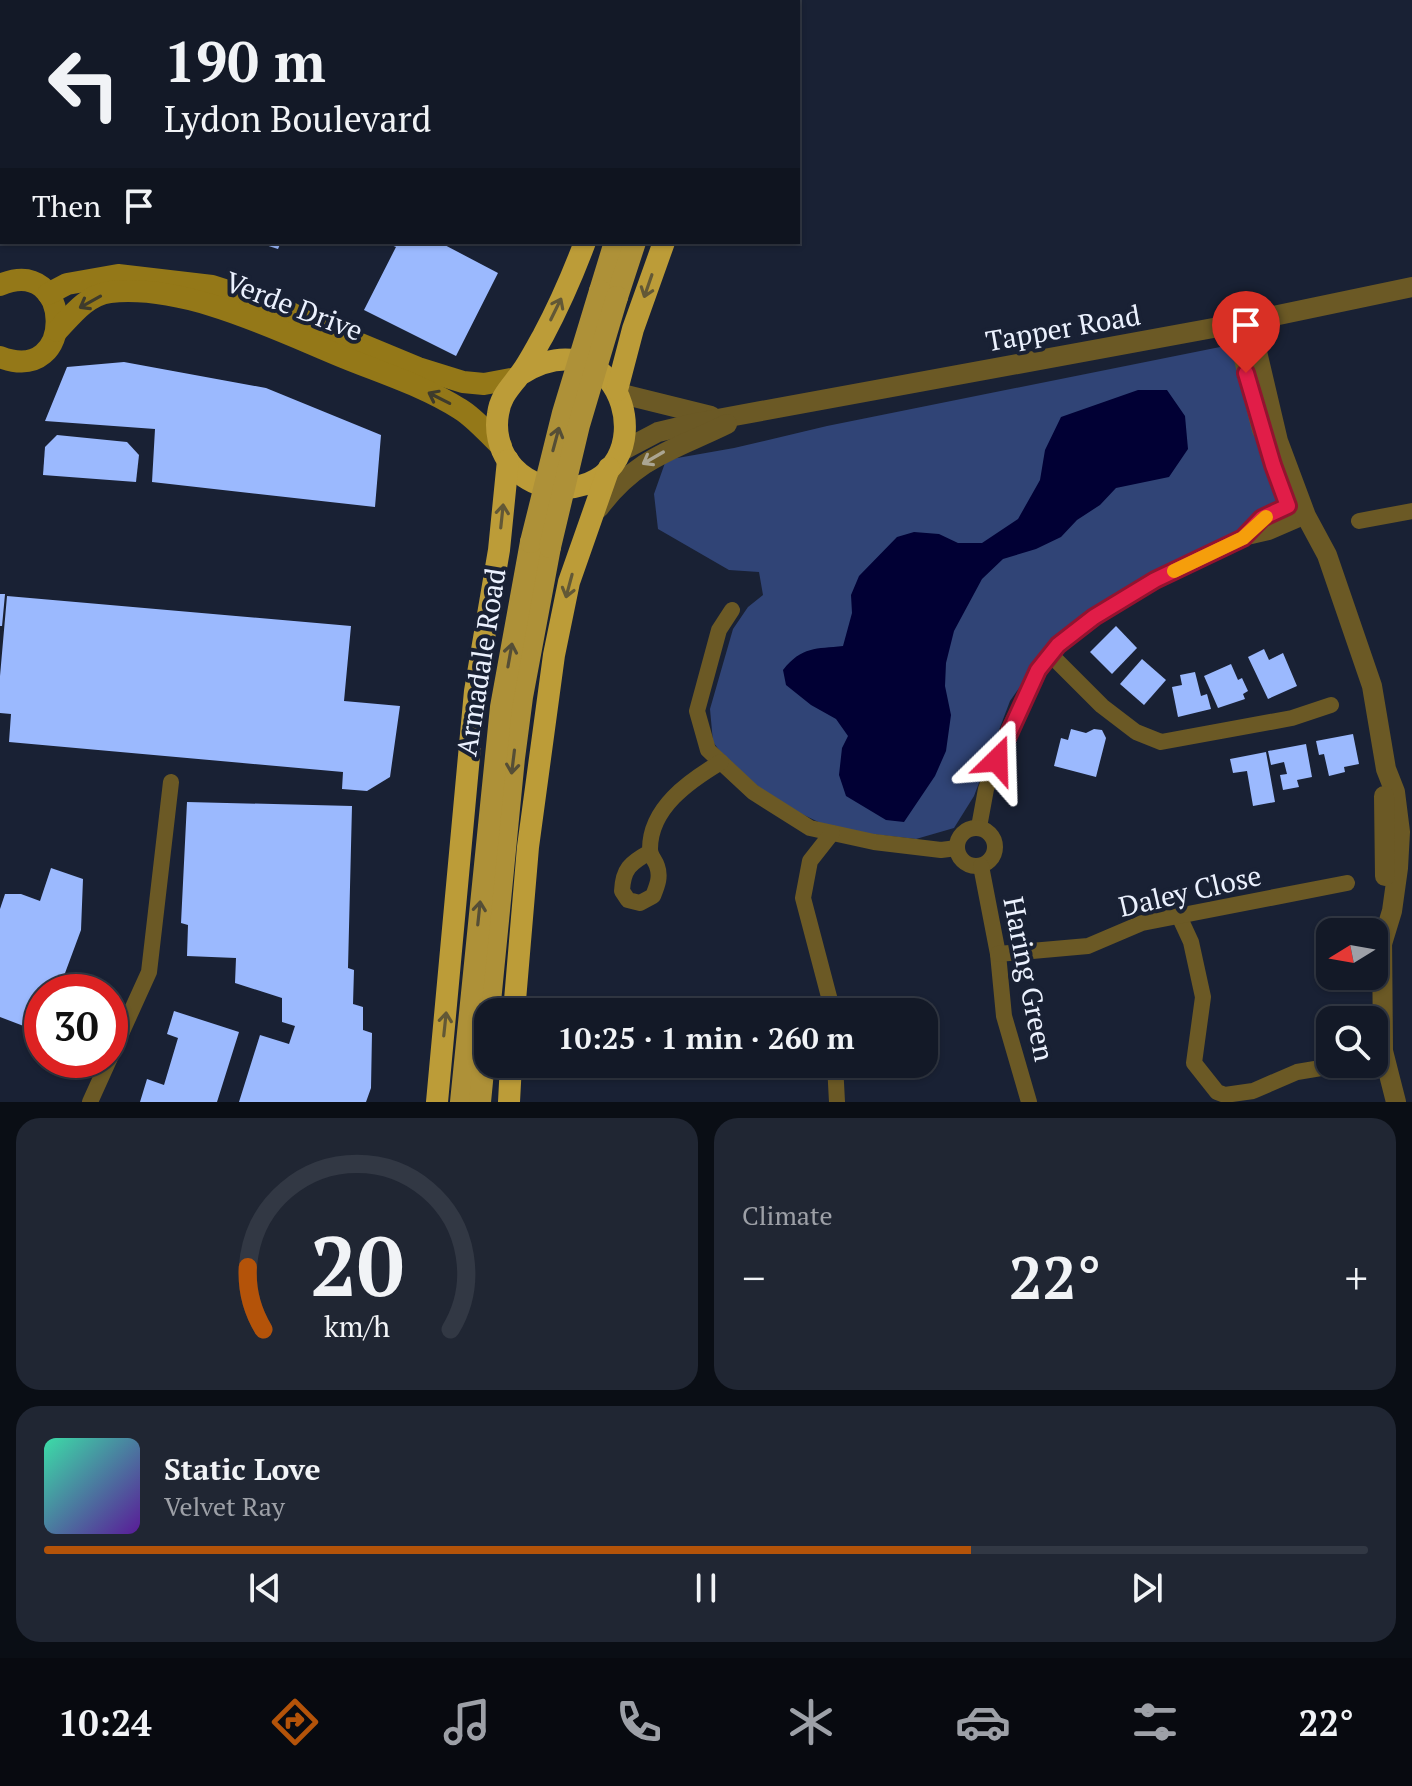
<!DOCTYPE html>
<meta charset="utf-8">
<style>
body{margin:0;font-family:"PT Serif",serif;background:#202633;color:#f1f3f6;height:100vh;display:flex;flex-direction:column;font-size:30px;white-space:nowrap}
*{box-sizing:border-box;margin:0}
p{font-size:26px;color:#9da0a7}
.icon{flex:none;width:44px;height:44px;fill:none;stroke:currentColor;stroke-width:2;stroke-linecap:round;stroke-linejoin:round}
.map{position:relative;height:1102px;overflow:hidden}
.drawer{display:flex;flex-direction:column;gap:16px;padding:16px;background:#0a0e15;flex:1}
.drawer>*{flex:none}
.top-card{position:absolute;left:0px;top:0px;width:800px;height:244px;box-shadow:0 2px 6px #0004,0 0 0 2px #323844;background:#131927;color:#f1f3f6;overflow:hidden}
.needle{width:52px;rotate:259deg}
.tools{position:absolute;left:1316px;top:918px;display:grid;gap:16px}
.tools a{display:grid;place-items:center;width:72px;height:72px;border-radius:16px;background:#131927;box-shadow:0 2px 6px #0004,0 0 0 2px #323844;font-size:40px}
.speed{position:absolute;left:24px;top:974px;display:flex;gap:16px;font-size:40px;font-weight:700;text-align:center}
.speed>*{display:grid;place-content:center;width:104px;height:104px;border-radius:50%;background:#131927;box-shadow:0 2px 6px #0004,0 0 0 2px #323844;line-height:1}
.speed .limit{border:12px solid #d22;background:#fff;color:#111}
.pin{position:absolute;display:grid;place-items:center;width:68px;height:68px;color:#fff;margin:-82px -34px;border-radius:50% 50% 50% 0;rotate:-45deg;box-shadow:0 0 8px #0007}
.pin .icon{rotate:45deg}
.me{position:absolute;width:88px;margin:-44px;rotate:22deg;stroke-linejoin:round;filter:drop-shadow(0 0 6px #0008)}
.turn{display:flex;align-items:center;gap:28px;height:168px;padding:0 32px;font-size:36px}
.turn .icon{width:104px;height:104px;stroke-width:2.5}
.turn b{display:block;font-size:56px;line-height:68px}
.then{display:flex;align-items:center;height:76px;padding:0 32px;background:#0003;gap:16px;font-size:30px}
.big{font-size:60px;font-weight:800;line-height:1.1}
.drawer .tile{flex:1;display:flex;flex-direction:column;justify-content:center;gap:12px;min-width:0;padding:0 28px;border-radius:24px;background:#202633}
.drawer .dial{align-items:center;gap:0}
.dial svg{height:208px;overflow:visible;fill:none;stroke:#323844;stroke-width:7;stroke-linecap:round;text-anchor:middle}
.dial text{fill:#f1f3f6;stroke:none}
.song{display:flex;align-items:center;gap:24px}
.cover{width:96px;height:96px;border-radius:12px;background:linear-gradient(135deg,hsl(160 70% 55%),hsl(270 70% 35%))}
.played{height:8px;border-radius:4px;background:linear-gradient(90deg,#b45309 70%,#323844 70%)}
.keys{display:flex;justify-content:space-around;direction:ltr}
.heat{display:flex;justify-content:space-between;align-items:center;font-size:44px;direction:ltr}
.drawer .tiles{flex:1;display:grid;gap:16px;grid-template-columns:1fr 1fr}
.tile:last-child{grid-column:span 2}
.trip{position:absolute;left:474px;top:998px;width:464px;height:80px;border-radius:24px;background:#131927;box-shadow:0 2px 6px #0004,0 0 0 2px #323844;font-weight:800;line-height:80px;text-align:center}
.tabs{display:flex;height:128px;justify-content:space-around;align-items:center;background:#080a10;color:#9da0a7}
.tabs .icon{width:56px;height:56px}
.tabs .current{color:#b45309}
.tabs b{font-size:36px;color:#f1f3f6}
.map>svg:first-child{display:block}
</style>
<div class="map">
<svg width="1412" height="1102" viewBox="0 0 1412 1102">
<rect width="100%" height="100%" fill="#192134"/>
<path fill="#304476" d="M1240 343 1285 511 1052 641 1010 701 974 796 954 828 916 839 835 830 783 805 732 767 713 742 710 709 733 629 748 607 763 595 759 572 729 570 658 529 654 494 666 460 734 448 827 426Z"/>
<path fill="#010034" d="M1138 390H1167L1185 416 1188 449 1169 477 1116 488 1100 505 1077 520 1061 537 1036 549 1003 559 982 579 954 631 946 663 945 686 951 715 946 751 935 776 904 822 886 820 846 796 839 775 842 748 848 736 836 719 811 705 786 685 783 670C802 646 816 649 843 646L852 613 851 595 859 576 897 537 914 532 939 534 958 543H982L1018 519 1040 480 1045 450 1061 417Z"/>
<g fill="#9bb9fe">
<path d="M256 242H281L278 249Z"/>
<path d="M384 242H439L498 273 456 356 364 310 396 247Z"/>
<path d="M124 362 266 388 381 435 375 507 152 482 155 429 45 421 67 367Z"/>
<path d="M57 435 127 442 139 455 136 482 43 475 45 447Z"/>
<path d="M0 594H5L2 626H0Z"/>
<path d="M7 596 351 626 344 701 400 706 390 777 367 791 342 789 343 772 9 742 11 714 0 713V676Z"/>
<path d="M1116 626 1137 648 1112 674 1090 652Z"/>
<path d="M1264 649 1269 660 1283 653 1297 686 1268 699 1248 657Z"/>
<path d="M1142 659 1166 680 1144 705 1120 684Z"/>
<path d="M1231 664 1238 680 1242 678 1248 691 1243 694 1245 699 1218 708 1204 676Z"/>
<path d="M1195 672 1201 696 1207 694 1211 709 1178 717 1172 687 1182 685 1180 675Z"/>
<path d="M1071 729 1086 733 1094 729 1102 730 1106 738 1096 777 1054 766 1061 738 1068 740Z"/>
<path d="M1353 734 1359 764 1344 767 1345 772 1329 776 1324 754 1319 755 1316 741Z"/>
<path d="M1306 744 1312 777 1297 780 1299 787 1283 790 1280 775 1287 774 1284 762 1271 765 1268 751Z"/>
<path d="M1266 752 1275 802 1253 806 1247 771 1233 773 1230 759Z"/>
<path d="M187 802 352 806 348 968 354 970 353 1004 363 1007V1030L372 1033 371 1088 366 1102H239L260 1035 289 1044 295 1026 282 1022V998L235 983 236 958 187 956 188 925 181 923Z"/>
<path d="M51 868 83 879 81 930 58 992H42V1033L0 1017V909L5 894H21L40 901Z"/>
<path d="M174 1011 239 1032 217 1102H140L147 1079 164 1085 178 1038 167 1034Z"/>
</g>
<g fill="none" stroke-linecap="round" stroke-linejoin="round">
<g stroke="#6b5925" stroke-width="16">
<path d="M1359 521 1412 511"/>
<path d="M1243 538 1262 518 1300 500"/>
<path d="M732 610 719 630 697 711 708 750 753 792 810 828 874 842 941 850 957 848"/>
<path d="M1050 654 1102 706 1136 732 1161 742 1292 718 1331 705"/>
<path d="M979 827 986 789 1008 731 1038 670 1058 645 1094 617 1155 580 1243 538 1269 532 1306 516"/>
<circle cx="976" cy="847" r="19"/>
<path d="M832 833 810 861 803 898 833 1012"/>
<path d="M650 852C630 863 623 869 622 891L628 900 640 903 653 896C657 886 661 877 657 866 655 860 650 856 650 849 650 808 689 781 721 762"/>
<path d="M981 866 998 954 1004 1016 1029 1102"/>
<path d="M1179 916 1191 942 1203 997 1194 1063 1217 1092 1225 1095 1253 1091 1297 1072 1345 1064"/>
<path d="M998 954 1088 946 1142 923 1347 883"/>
<path d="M110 1058 149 972 171 782"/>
<path d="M835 1064 837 1102"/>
<path d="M90 1102 109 1060"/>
</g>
<g stroke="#6b5925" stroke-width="20">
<path d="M1250 322 1278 441 1306 516 1327 555 1372 686 1386 769 1395 792 1400 832 1398 868 1392 911 1381 947"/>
<path d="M1235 324 1262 430"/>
<path d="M618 393 711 416"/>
<path d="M620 452 658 432 696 423 1235 324 1412 287"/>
<path d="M599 508C637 457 674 450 727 424"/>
<path d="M1384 796 1385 876"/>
<path d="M1382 936 1383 1051 1396 1102"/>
</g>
<g stroke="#947818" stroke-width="22">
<path d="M0 285C73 253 78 387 0 357"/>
<path d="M48 294 67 284 118 275 212 286 284 309 307 322 418 368 463 382 484 384 517 378"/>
<path d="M57 331C72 315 87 295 110 292 186 284 275 329 343 357 382 373 424 386 460 409 475 418 488 434 501 446"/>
</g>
<g stroke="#ae9138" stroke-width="22">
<path d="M701 2V0"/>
<path d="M721 2 722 0"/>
<path d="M600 291 615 242"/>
<path d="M617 297 635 242"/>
<path d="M489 1012 514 758 522 697 550 547"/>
<path d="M461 1102 501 707 531 542"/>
<path d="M480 1102 488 1020"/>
</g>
<g stroke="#bc9c38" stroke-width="22">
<path d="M672 2 673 0"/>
<path d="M749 2 750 0"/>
<path d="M521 374C626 310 669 481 566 488 543 490 521 479 508 461 499 448 495 430 498 414 500 396 511 387 521 373 529 362 536 348 543 336 559 306 573 274 585 242"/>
<path d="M617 390 633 329 664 242"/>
<path d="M514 1012 528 847 554 655 569 582 609 468"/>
<path d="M437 1102 475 691 499 550 508 460"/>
<path d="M509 1102 511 1064"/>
</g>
<g stroke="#ae9138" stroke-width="22">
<path d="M531 542 563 413 600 291"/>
<path d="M550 547 579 425 617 297"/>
</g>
</g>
<defs><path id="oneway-shaft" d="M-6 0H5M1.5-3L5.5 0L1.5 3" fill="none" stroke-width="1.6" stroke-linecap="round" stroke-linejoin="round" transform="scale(2)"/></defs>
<g stroke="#625836">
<use href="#oneway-shaft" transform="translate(648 286) rotate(109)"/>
<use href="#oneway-shaft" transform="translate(556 309) rotate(-64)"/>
<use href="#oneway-shaft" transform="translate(502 516) rotate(-84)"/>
<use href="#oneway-shaft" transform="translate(569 586) rotate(105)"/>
<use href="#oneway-shaft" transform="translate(445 1024) rotate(-84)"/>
</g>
<g stroke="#3e3b2c">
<use href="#oneway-shaft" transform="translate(90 302) rotate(151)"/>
<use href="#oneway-shaft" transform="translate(439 398) rotate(-153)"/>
</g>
<g stroke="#554e36">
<use href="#oneway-shaft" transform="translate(556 439) rotate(-75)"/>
<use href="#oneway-shaft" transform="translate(510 655) rotate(-80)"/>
<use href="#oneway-shaft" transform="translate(513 762) rotate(97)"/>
<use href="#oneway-shaft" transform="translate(479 913) rotate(-84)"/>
</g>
<use stroke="#aba592" href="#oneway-shaft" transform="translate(653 458) rotate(150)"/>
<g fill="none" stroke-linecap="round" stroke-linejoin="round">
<defs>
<path id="route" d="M997 760 1038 670 1058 645 1094 617 1155 580 1243 538 1262 518 1288 506 1273 465 1246 373"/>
</defs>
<use href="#route" stroke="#92132f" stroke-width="20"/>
<use href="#route" stroke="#e11d48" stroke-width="14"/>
<path stroke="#f59e0b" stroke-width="14" d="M1174 571 1243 538 1266 517"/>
</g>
<g text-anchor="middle" stroke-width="8" stroke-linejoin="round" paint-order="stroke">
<g font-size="28" fill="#ebf1fe" stroke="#192134">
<text transform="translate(294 306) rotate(21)" y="10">Verde Drive</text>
<text transform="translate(1063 328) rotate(-10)" y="10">Tapper Road</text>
<text transform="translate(481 662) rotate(-81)" y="10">Armadale Road</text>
<text transform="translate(1190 891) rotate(-13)" y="10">Daley Close</text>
<text transform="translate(1029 979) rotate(79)" y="10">Haring Green</text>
</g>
</g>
</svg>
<div class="tools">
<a><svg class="needle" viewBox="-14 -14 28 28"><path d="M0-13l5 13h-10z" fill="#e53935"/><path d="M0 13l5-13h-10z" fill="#9da0a7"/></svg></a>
<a><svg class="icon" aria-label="search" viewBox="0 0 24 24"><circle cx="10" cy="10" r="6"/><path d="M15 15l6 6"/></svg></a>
</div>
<div class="speed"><div class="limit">30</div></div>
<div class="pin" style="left:1246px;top:373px;background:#d93025"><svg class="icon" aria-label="arrive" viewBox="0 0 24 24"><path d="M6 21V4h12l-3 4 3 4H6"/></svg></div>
<svg class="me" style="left:997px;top:760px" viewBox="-20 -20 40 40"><path d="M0-17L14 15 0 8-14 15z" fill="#e11d48" stroke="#fff" stroke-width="4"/></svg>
<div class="trip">10:25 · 1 min · 260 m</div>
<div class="top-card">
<div class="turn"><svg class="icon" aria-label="left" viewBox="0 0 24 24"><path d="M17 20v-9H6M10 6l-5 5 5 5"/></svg><div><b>190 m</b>Lydon Boulevard</div></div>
<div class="then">Then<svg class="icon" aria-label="arrive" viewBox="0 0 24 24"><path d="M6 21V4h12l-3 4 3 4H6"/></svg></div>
</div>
</div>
<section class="drawer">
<div class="tiles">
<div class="tile dial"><svg viewBox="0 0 100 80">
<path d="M14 69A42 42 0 1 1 86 69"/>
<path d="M14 69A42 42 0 0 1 8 45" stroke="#b45309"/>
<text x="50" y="56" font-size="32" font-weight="700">20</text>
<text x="50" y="72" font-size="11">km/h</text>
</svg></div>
<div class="tile"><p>Climate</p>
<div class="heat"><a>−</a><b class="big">22°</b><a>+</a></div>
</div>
<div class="tile">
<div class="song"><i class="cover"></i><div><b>Static Love</b><p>Velvet Ray</p></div></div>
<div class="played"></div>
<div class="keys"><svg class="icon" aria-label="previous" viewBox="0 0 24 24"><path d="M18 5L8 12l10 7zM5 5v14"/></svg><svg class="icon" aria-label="pause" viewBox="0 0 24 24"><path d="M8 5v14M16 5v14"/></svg><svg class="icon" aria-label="next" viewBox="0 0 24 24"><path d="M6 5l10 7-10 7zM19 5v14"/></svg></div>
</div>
</div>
</section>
<nav class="tabs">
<b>10:24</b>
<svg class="icon current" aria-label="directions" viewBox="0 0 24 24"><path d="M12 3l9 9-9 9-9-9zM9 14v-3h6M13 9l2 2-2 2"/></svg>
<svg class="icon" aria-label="music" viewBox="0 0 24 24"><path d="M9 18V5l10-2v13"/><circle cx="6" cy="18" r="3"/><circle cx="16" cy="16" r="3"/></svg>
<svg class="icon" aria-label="phone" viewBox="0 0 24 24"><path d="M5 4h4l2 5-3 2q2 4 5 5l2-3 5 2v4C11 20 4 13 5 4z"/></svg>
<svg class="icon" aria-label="climate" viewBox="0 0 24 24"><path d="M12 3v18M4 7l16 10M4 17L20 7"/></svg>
<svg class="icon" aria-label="car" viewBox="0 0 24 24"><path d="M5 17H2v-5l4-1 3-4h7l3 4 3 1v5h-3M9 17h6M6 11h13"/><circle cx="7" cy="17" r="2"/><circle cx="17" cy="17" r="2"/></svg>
<svg class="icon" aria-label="filters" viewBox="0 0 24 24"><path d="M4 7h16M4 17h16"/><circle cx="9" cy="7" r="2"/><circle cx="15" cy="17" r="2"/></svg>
<b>22°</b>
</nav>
